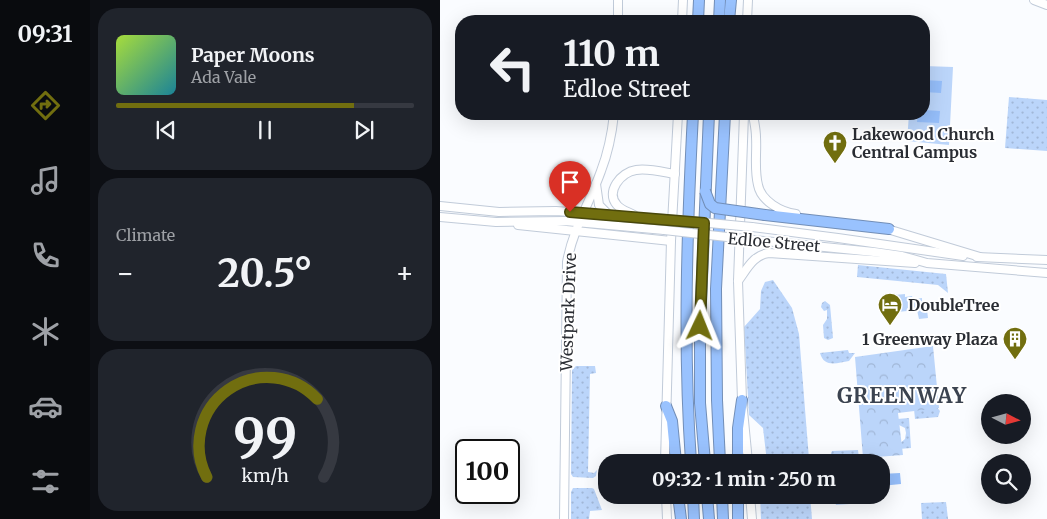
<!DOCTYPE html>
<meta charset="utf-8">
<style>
body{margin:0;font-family:Merriweather,serif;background:#20242c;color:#f1f3f6;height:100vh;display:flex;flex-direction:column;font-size:19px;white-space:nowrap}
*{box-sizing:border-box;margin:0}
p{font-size:16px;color:#9ea1a6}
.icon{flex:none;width:28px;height:28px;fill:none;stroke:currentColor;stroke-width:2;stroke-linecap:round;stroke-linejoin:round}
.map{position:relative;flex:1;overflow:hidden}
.sheet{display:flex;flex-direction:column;gap:8px;padding:8px;background:#0d0f14;width:350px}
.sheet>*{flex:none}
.hud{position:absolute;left:15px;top:15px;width:475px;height:105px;border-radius:20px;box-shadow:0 5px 20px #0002;background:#171b24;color:#f1f3f6;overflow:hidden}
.needle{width:32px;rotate:96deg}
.controls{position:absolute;left:541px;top:394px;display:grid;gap:10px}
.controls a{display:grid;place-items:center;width:50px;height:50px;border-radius:50%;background:#171b24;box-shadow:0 5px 20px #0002;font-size:25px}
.speed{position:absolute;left:15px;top:439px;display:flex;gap:10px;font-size:25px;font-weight:700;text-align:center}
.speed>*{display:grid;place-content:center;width:65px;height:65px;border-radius:50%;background:#171b24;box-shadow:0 5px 20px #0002;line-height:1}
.speed .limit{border:2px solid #111;border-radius:8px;background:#fff;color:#111}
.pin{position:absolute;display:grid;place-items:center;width:42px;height:42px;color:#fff;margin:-51px -21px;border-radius:50% 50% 50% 0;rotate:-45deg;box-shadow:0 0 5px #0007}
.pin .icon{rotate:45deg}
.me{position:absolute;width:55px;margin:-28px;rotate:2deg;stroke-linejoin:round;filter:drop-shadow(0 0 4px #0008)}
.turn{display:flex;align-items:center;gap:18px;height:105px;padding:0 25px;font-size:22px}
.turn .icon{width:65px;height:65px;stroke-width:2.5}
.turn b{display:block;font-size:35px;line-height:42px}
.big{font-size:38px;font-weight:700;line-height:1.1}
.sheet .card{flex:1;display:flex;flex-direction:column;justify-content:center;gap:8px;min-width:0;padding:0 18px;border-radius:20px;background:#20242c}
.sheet .dial{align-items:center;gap:0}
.dial svg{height:130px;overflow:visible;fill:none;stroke:#363941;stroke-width:7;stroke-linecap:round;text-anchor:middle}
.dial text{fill:#f1f3f6;stroke:none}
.song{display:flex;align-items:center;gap:15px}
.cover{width:60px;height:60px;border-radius:8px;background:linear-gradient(135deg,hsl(80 70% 55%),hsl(190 70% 35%))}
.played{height:5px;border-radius:2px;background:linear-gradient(90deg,#716e0f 80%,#363941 80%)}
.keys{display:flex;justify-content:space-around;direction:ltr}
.heat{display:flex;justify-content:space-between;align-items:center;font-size:28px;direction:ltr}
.trip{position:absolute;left:158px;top:454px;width:292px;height:50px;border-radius:20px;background:#171b24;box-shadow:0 5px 20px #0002;font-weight:700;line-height:50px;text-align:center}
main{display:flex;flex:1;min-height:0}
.tabs{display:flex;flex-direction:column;width:90px;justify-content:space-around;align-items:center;background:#090b0e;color:#9ea1a6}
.tabs .icon{width:35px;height:35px}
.tabs .current{color:#716e0f}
.tabs b{font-size:22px;color:#f1f3f6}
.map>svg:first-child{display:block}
</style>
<main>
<nav class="tabs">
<b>09:31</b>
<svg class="icon current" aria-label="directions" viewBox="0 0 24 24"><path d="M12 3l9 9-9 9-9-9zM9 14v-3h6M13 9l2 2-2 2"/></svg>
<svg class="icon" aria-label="music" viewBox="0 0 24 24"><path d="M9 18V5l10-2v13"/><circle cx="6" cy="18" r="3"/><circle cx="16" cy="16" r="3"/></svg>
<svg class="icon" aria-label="phone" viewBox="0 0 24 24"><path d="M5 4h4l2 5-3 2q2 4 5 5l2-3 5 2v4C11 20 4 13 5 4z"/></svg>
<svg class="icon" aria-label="climate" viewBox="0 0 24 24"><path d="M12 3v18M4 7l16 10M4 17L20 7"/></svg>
<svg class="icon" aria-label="car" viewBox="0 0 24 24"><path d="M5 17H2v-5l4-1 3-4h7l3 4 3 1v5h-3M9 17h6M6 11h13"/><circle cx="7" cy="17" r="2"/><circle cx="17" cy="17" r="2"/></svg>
<svg class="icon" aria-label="filters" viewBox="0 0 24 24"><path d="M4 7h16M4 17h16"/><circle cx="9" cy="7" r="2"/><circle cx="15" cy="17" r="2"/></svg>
</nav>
<section class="sheet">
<div class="card">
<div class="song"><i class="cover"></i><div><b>Paper Moons</b><p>Ada Vale</p></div></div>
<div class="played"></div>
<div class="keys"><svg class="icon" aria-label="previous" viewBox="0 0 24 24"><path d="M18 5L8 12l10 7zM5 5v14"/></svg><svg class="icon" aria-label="pause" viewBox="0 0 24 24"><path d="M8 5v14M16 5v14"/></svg><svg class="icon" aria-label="next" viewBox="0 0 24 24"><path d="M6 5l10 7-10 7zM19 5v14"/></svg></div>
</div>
<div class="card"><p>Climate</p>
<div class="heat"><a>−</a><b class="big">20.5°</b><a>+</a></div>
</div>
<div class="card dial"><svg viewBox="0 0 100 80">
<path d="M14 69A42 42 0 1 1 86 69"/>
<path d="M14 69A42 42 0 0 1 82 21" stroke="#716e0f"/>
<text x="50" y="56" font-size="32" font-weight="700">99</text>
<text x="50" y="72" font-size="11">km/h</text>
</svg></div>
</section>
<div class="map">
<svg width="607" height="519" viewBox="0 0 607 519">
<defs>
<pattern id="grass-dots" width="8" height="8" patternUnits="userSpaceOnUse" patternTransform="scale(1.25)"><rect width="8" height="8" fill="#bbd5fa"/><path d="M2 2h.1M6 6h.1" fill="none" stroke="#a1b7d7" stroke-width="1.8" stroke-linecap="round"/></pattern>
<pattern id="park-crowns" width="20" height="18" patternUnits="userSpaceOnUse" patternTransform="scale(1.25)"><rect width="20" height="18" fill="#bbd5fa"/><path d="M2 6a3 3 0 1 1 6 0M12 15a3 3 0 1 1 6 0" fill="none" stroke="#a1b7d7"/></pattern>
</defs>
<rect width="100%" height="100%" fill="#fafcff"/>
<g fill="url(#grass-dots)">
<path d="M569 97 607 100V151L565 148Z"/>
<path d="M418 265 506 274 508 293 498 285 417 277Z"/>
<path d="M333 280 352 308 359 334 369 459 327 462 323 428 309 415 304 327 320 309 321 291 325 282Z"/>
<path d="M385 301 390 305 393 338 388 340 384 338 383 325 387 319V310L384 311 381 307 382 303Z"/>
<path d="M408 350 409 353H415L409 361C397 363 384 368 380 353Z"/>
<path d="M136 366H155L156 373 150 374 148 472 154 473 157 470 156 476 153 478 133 477 131 474 132 370Z"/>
<path d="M496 406 500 411 498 417 475 419 474 409Z"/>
<path d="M469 418 471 448 459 449 458 445 465 439 466 433 465 428 457 424V419Z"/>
<path d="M418 450 419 458 393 460 390 456 392 451Z"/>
<path d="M133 488H152L154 489 162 510 150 511 149 519H131V492Z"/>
<path d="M320 495H370L372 519H321Z"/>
<path d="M393 495H422L423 503 396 505Z"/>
<path d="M506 502 508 519H482L481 503Z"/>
</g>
<path fill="url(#park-crowns)" d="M493 346 499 408 458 413 463 455 423 458 415 357Z"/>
<g fill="#bbd5fa">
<path d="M484 66 513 67 509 145 467 141 469 114H484Z"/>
<path d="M465 294V297L472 296 473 299 482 298V301H486L488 318 479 319 477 310 457 312 455 295Z"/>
</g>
<g fill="#95befa">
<path d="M484 80 502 81 501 93 484 92Z"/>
<path d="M484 110 500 111 499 123 477 122 478 114H484Z"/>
<path d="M460 473 461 484 441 486V474Z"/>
</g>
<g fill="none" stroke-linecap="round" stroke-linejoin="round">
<defs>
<g id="secondary">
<path d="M594 0 607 5"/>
<path d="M178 21V0"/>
<path d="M242 21 243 0"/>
<path d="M307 21 308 0"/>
<path d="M304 114 298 281 302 400 308 462"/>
<path d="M313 114C314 122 316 129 316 137 317 153 314 169 318 185 321 201 341 212 356 214"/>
<path d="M156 184 159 205 169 215"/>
<path d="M0 206 59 212 116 211 226 219"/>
<path d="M194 215C189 212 181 210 177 205 165 192 181 172 196 170 208 168 223 172 235 174"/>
<path d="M0 217 56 222 125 221 224 230"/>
<path d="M78 225 231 241"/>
<path d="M312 227 398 238 523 256"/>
<path d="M444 228 540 257"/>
<path d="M314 240 434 252 462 256 487 263 607 273"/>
<path d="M537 257 607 260"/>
<path d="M298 281C307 269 313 255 329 253L475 263"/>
<path d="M225 462 231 241 238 114"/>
<path d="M226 495 227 519"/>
<path d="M310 495 312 519"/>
<path d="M124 519 127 262C133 229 150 202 161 171 168 153 172 133 174 114"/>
</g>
<g id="motorway">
<path d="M258 21 259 0"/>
<path d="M279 21 280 0"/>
<path d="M289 21 291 0"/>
<path d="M325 215 449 229"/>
<path d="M226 406 232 421 236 462"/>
<path d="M251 462C243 346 247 230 253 114"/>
<path d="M265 462 260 403V326L269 114"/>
<path d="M280 462 277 400 276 289 285 114"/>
<path d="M298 462V428L302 400"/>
<path d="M238 495 241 519"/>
<path d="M253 495 254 519"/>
<path d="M267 495 269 519"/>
<path d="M282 495 283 519"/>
<path d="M298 495V519"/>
</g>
</defs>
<use href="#secondary" stroke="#c1cbd9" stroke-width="10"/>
<use href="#motorway" stroke="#728eb7" stroke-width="12"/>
<use href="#secondary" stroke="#fff" stroke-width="8"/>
<use href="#motorway" stroke="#99c2fe" stroke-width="10"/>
<defs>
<g id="secondary-bridge">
<path d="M226 219 312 227"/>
<path d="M224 230 314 240"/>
</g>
<path id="motorway-bridge" d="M265 191 270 204 275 208 325 215"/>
</defs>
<use href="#secondary-bridge" stroke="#c1cbd9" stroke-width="10" stroke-linecap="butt"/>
<use href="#motorway-bridge" stroke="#728eb7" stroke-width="12" stroke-linecap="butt"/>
<use href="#secondary-bridge" stroke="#fff" stroke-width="8"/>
<use href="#motorway-bridge" stroke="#99c2fe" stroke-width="10"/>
</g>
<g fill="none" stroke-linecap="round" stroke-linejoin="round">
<defs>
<path id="route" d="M130 212 264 223 260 326"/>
</defs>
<use href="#route" stroke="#49480a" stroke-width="12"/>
<use href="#route" stroke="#716e0f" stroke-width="9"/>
</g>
<defs>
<symbol id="church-pin" viewBox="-11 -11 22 30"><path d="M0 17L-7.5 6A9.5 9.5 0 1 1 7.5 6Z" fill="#716e0f" stroke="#fff"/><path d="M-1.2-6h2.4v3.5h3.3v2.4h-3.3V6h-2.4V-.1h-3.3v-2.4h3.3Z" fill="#fff"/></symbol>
<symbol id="hotel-pin" viewBox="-11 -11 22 30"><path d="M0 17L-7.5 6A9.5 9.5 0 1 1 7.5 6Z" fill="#716e0f" stroke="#fff"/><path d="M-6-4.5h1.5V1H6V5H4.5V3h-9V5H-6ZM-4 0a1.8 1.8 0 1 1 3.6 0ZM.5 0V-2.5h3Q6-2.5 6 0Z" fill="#fff"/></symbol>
<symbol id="building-pin" viewBox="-11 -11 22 30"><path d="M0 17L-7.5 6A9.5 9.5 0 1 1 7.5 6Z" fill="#716e0f" stroke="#fff"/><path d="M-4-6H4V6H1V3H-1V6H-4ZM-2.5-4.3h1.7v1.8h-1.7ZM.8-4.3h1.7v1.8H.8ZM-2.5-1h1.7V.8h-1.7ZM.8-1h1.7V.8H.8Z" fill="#fff"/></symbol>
</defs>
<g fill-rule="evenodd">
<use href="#church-pin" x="381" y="129" width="28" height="38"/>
<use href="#hotel-pin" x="436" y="291" width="28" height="38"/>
<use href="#building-pin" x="561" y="325" width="28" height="38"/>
</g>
<g text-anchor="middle" stroke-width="4" stroke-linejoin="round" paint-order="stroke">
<g font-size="16" font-weight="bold" fill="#2a2d33" stroke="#fff" text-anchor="start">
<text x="412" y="140">Lakewood Church<tspan x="412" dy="18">Central Campus</tspan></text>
<text x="468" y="311">DoubleTree</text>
<text x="558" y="345" text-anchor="end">1 Greenway Plaza</text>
</g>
<g font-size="16" fill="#2a2d33" stroke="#fff">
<text transform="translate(334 242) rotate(5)" y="6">Edloe Street</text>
<text transform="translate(128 312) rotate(-88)" y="6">Westpark Drive</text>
</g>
<g font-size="21" font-weight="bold" letter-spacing="1" fill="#3b4350" stroke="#fff">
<text x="462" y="403">GREENWAY</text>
</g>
</g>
</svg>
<div class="controls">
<a><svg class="needle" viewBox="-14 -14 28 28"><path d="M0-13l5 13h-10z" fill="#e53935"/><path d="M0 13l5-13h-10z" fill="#9ea1a6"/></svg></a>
<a><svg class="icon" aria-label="search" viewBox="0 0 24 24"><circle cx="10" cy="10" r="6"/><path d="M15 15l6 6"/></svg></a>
</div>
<div class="speed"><div class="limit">100</div></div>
<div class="pin" style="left:130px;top:212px;background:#d93025"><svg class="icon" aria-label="arrive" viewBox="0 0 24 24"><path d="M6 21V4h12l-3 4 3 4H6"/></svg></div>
<svg class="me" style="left:260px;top:326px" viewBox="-20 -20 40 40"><path d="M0-17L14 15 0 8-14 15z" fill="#716e0f" stroke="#fff" stroke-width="4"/></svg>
<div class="trip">09:32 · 1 min · 250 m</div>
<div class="hud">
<div class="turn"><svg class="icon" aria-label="left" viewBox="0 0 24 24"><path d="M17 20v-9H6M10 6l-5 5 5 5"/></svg><div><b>110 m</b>Edloe Street</div></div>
</div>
</div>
</main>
